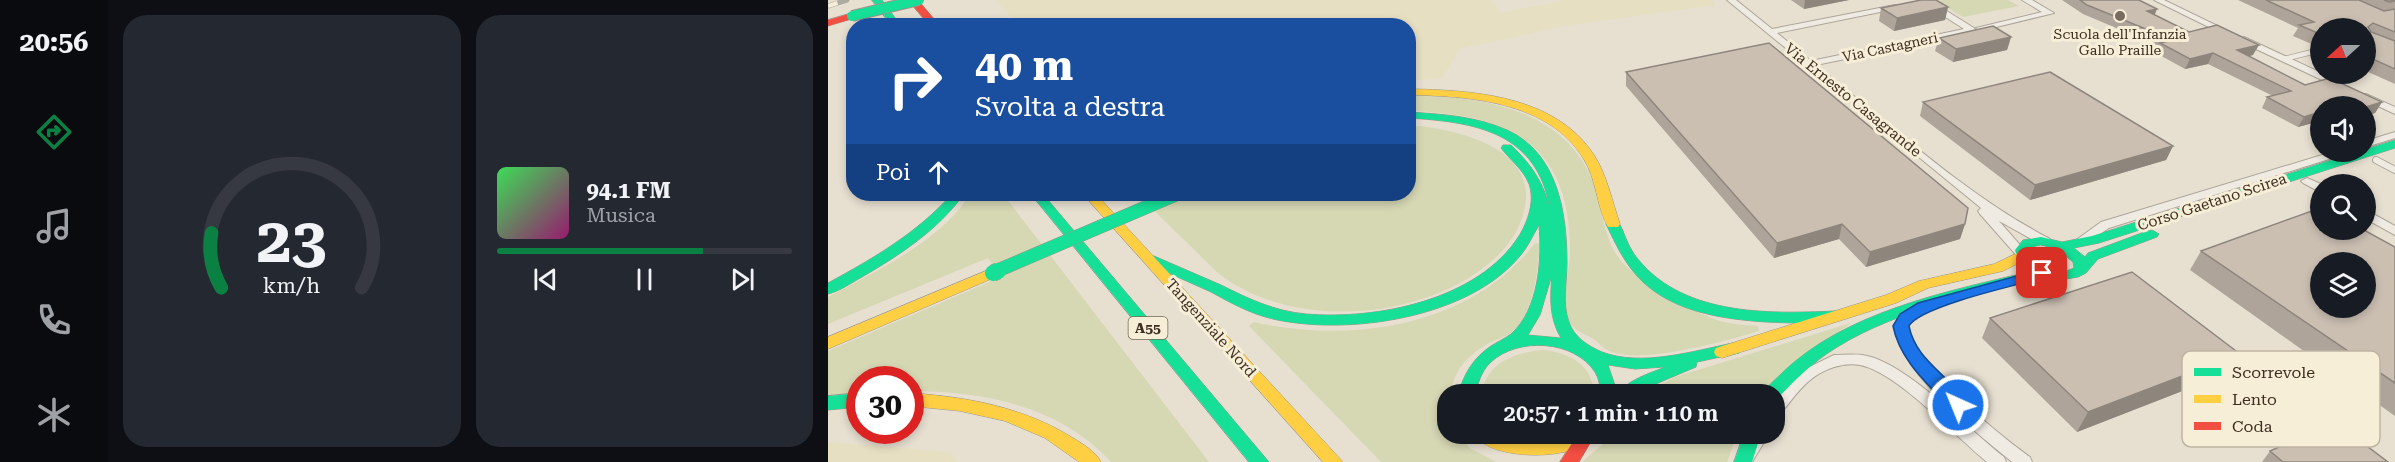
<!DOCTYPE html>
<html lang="it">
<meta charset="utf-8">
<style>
body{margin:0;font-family:"Roboto Serif",serif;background:#242831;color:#f1f3f6;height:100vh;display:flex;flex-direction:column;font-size:22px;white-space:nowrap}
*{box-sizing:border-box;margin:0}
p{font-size:20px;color:#9ea1a6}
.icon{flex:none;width:33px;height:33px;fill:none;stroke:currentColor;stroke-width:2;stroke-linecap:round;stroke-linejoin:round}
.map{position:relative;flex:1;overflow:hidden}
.sheet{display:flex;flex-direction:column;gap:15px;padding:15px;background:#0d0f14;width:720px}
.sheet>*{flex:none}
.top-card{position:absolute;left:18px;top:18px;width:570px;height:183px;border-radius:24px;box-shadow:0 3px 9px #0003;background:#1a4fa0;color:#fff;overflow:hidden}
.needle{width:39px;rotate:249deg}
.tools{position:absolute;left:1482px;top:18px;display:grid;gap:12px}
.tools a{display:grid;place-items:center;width:66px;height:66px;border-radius:50%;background:#171b24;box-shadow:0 3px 9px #0003;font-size:30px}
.speed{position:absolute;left:18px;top:366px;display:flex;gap:12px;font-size:30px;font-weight:700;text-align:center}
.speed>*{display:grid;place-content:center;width:78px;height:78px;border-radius:50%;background:#171b24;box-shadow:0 3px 9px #0003;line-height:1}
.speed .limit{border:9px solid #d22;background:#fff;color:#111}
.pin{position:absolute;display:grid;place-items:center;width:51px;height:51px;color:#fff;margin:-26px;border-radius:12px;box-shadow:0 3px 9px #0006}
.me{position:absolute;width:66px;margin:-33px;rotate:316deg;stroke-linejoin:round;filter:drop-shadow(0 0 4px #0008)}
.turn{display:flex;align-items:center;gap:21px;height:126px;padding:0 30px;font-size:27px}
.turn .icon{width:78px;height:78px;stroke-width:2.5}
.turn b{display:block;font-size:42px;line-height:51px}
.then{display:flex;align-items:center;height:57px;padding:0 30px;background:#0003;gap:12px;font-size:22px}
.sheet .widget{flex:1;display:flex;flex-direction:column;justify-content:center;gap:9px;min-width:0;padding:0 21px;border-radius:24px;background:#242831}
.sheet .dial{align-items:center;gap:0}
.dial svg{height:156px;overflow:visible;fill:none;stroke:#363941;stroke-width:7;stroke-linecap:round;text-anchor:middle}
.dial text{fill:#f1f3f6;stroke:none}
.song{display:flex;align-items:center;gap:18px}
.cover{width:72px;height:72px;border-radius:9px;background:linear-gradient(135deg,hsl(130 70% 55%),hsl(320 70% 35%))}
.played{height:6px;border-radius:3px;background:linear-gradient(90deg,#0b8043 70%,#363941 70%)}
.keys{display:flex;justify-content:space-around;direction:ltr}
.sheet .tiles{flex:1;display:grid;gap:15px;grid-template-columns:repeat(2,1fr)}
.trip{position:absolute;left:609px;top:384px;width:348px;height:60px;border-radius:24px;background:#171b24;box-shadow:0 3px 9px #0003;font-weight:600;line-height:60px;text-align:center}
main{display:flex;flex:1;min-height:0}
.menu{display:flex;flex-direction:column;width:108px;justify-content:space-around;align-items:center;background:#090b0e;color:#9ea1a6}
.menu .icon{width:42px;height:42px}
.menu .on{color:#0b8043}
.menu b{font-size:27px;color:#f1f3f6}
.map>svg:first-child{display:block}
</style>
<main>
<nav class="menu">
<b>20:56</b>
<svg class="icon on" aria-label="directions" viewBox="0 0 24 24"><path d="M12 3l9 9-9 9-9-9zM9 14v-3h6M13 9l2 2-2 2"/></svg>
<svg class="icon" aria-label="music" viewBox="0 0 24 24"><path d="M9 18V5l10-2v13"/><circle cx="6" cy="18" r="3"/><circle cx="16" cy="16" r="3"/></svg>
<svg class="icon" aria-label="phone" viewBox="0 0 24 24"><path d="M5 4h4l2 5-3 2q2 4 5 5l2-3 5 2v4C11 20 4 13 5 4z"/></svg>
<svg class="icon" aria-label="climate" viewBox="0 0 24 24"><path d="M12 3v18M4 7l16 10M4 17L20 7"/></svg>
</nav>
<section class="sheet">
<div class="tiles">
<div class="widget dial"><svg viewBox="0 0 100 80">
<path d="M14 69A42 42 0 1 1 86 69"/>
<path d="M14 69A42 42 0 0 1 9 41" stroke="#0b8043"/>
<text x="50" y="56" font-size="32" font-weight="700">23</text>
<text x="50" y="72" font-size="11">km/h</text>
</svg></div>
<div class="widget">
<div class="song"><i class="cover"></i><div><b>94.1 FM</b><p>Musica</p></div></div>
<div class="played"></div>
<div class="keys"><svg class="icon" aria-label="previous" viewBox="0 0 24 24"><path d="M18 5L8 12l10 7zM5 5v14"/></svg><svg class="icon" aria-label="pause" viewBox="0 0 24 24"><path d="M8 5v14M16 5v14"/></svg><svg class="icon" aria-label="next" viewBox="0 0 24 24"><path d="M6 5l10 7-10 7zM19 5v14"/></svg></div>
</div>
</div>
</section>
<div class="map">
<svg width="1567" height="462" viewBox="0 0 1567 462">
<rect width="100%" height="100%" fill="#e7e0d1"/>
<g fill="#e6dfc2">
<path d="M168 0H664L671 13 738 0H883L888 5 736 26 632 49 614 78 581 81 580 26 189 25Z"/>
<path d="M0 442 121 452 131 462H0Z"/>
</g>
<g fill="#d6d7b3">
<path d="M1115 0H1180L1191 6 1135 17 1108 1Z"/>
<path d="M580 96C647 95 731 107 762 175 774 201 774 234 790 257 802 276 860 308 881 317 896 324 915 325 930 326L931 331C898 341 816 364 784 352 775 349 770 341 762 337 752 332 742 328 739 317 732 295 743 271 742 249 742 141 677 114 581 111Z"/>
<path d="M592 126C637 132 711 150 696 211 692 229 680 247 665 260 596 321 463 331 390 273L309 194H345L353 199 367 194H580L581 127Z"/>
<path d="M142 194H175L381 462H283C233 406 154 391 83 391L82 380H32L31 393 0 396V351L173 277 160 258 0 324V297C45 273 116 239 142 194Z"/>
<path d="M707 243 712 244C709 272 707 311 685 331 678 338 664 340 656 346 620 368 620 396 620 434H630L642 448 668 462H553L421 326 426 322C523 344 643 327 707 243Z"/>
<path d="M1023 323 932 394H816L847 377Z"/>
<path d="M716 350C743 354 764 364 766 394H654C657 363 688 352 716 350Z"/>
<path d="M787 434H909L899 462H754Z"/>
</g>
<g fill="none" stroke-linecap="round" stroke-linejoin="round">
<defs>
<path id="lane-far1" d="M1456 59 1492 50"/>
<path id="lane" d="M1548 160 1567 170"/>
<g id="street">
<path d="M899 0H908L944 29 1067 5 1071 7 1067 9 949 33 983 61 1136 29 1091 0H1101L1146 28 1147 30 1143 33 988 65C1064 126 1136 194 1222 239L1224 242 1222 245H1214L1171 221 1199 253 1197 256H1189L1152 214 1150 211 1153 208Z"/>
<path d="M1194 0H1204L1226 13 1152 31 1148 28 1214 12Z"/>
<path d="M1326 0H1336L1404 33 1397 35Z"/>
<path d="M1416 37 1515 83 1517 85 1512 88 1509 87 1413 42 1412 40Z"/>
<path d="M1538 94 1567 107V114L1535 99V95Z"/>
<path d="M1567 132V138L1538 147V141Z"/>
<path d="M1504 152H1518L1517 154 1281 228 1254 246H1246L1244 243 1273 222Z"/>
<path d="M1479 178 1493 184 1492 192 1475 183 1473 181Z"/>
<path d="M1538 210 1567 226V235L1538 219Z"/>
<path d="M1088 306 1093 308 1095 311C1091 317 1080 319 1080 327 1079 361 1174 437 1202 457L1204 462H1184L1178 457C1142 427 1075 374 1066 327L1073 314Z"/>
<path d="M1006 355C1015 355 1025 354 1034 355 1076 360 1141 430 1176 457L1178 462H1159C1128 437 1069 372 1032 365 1015 362 995 369 981 381 970 390 961 404 951 415L946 417V400L971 372Z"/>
<path d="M925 434H941L924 462H908Z"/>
</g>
<g id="fast">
<path d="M44 0H54L73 26H64Z"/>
<path d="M580 112C614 114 647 116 679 130 730 153 739 213 739 263 739 283 734 303 741 322 746 337 760 346 774 352 814 367 865 351 905 343L911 345 913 349 911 353 869 362 868 367 830 383 812 394H791C798 380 823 373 837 367L807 369 780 365 790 394H774C772 388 771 378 767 372 746 340 690 337 663 362 653 371 651 383 646 394H630C636 374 645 358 663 346 669 342 676 339 683 334 711 309 714 259 711 225 705 235 700 247 692 256 641 318 520 336 445 319 423 314 403 303 383 292 361 282 338 272 316 262L314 259 316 256H326C348 266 371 275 393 285 421 299 446 311 478 314 549 320 650 300 691 236 700 221 707 201 701 184 695 169 682 160 673 148L675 145H683C703 164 716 183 722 209 709 132 648 122 580 118ZM724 275C722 297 721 318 733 338L700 335 712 315Z"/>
<path d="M1567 140V148L1271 243 1246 248 1257 257 1260 253 1319 231 1324 230 1331 234 1329 237 1270 259 1258 273 1250 277 1227 281 1212 278C1140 296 1059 312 997 355 979 368 964 383 949 399H946V394H935C939 386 947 380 953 374 1016 312 1117 292 1200 272L1190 259 1187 250 1195 240 1213 237 1234 242 1264 236ZM1213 245 1229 249 1245 262 1246 268C1227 277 1207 270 1201 251L1204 247Z"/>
<path d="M124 194H136C110 230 72 255 34 277 23 283 12 291 0 294V283C46 258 89 233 124 194Z"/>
<path d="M203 194H215L441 462H421Z"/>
<path d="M785 220 790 221C796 231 799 244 806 254 851 316 939 314 1007 311L1012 312 1015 316 1012 320C998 324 981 323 967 323 917 322 853 318 815 282 797 265 788 245 778 224Z"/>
<path d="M32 393V407L0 410V396Z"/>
<path d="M916 434H933L924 462H906Z"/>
</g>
<g id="slow">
<path d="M580 89C644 90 727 95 766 155 779 175 784 201 792 224L790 227H780C768 206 769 179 755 158 720 101 640 96 580 95Z"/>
<path d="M255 194H268L515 462H495Z"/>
<path d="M1194 251 1201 256 1199 259 1175 271 1100 288 1068 303 894 358 888 356 886 352 888 348 1058 295 1091 281 1166 264Z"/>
<path d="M165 268 172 273 170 276 0 349V337Z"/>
<path d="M82 393C140 397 195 407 245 438 255 444 268 452 273 462H251L217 438 177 421 132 411 82 406Z"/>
<path d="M646 434H670L682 439 707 442 732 438 744 434H768C753 462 661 462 646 434Z"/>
</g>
<g id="jam">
<path d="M80 0H90L112 26H102Z"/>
<path d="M24 13 27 14V18L0 26V20Z"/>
<path d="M750 434 767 435 751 462H732Z"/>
</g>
</defs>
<use href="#lane-far1" stroke="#ada599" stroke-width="6"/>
<use href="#lane" stroke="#ada599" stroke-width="8"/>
<use href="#street" stroke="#ada599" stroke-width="2"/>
<use href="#fast" stroke="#9c958a" stroke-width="1"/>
<use href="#slow" stroke="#9c958a" stroke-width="1"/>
<use href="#jam" stroke="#9c958a" stroke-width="1"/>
<use href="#lane-far1" stroke="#efebe3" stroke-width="4.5"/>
<use href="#lane" stroke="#efebe3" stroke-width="6"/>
<use href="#street" fill="#efebe3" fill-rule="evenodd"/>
<use href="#fast" fill="#16e098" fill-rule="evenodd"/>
<use href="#slow" fill="#ffcf43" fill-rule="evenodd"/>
<use href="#jam" fill="#f24e42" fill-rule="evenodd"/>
<defs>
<path id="rail" d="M0 6 19 0"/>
</defs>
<use href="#rail" stroke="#afaaa2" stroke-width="5"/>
<use href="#rail" stroke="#f7eed8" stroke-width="4" stroke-dasharray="10" stroke-linecap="butt"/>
<defs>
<path id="fast-bridge-far2" d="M24 16 91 0"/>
<path id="fast-bridge-far1" d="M166 272 349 194"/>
<path id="fast-bridge" d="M165 273 170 271"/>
</defs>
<use href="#fast-bridge-far2" stroke="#9c958a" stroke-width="12" stroke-linecap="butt"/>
<use href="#fast-bridge-far1" stroke="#9c958a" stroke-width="14" stroke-linecap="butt"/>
<use href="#fast-bridge" stroke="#9c958a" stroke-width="17" stroke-linecap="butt"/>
<use href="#fast-bridge-far2" stroke="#16e098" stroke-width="10"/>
<use href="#fast-bridge-far1" stroke="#16e098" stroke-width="13"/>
<use href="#fast-bridge" stroke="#16e098" stroke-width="16"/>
</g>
<g fill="#afa499">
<path d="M963 0H1021L976 9Z"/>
<path d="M1234 0H1311L1327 15 1361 32 1425 55 1421 56 1477 85 1554 102 1547 113 1538 116V106H1492V121L1470 127 1434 108 1439 97 1445 96 1380 64 1357 69 1328 53 1331 46 1255 14Z"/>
<path d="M1410 0H1567V84L1538 71V28H1492V46H1488L1465 36 1470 28Z"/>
<path d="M1120 7 1117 20 1066 31 1051 21 1053 8Z"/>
<path d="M1183 37 1179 50 1125 62 1107 51 1111 38Z"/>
<path d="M798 72 1137 224 1132 239 1038 267 1011 239 946 258 798 86Z"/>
<path d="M1095 102 1345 146 1338 160 1202 200 1092 116Z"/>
<path d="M1567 247V416L1362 270 1373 251Z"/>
<path d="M1162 318 1398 374 1249 432 1154 338Z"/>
<path d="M1442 451 1560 462H1434Z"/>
</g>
<g fill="#8e867d">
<path d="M977 0H1021L976 9Z"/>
<path d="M1120 7 1117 20 1066 31 1069 18Z"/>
<path d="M1329 9 1325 19 1319 11Z"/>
<path d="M1183 37 1179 50 1125 62 1128 49Z"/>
<path d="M1431 45 1425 55 1404 61 1409 50Z"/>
<path d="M1385 53 1380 64 1357 69 1362 59Z"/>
<path d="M1554 102 1547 113 1538 116V107Z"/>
<path d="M1492 112V121L1470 127 1476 117Z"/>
<path d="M1345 146 1338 160 1202 200 1207 185Z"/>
<path d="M1014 224 1011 239 946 258 949 243Z"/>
<path d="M1137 224 1132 239 1038 267 1042 252Z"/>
<path d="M1412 354 1398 374 1249 432 1260 412Z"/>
</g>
<g fill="#cbbfb2" stroke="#8e867d" stroke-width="1.5" fill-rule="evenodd">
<path d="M1093 0H1108L1120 7 1069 18 1053 8Z"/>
<path d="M1252 0H1311L1329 9 1319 11 1361 32 1389 25 1431 45 1409 50 1477 85 1502 78 1554 102 1538 107 1492 106V112L1476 117 1439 97 1463 91 1385 53 1362 59 1332 43 1345 40 1259 5Z"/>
<path d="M1438 0H1531L1556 11 1567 9V32L1545 23 1540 27 1543 32 1567 41V69L1538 56V28H1492V34L1471 25 1486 22Z"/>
<path d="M1556 0H1567V1L1561 2Z"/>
<path d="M1165 26 1183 37 1128 49 1111 38Z"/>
<path d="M941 43 1140 208 1137 224 1042 252 1014 224 949 243 798 72Z"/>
<path d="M1222 72 1345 146 1207 185 1095 102Z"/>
<path d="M1492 208V230H1536L1567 247V383L1373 251ZM1492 262H1538V308H1492Z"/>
<path d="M1304 272 1412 354 1260 412 1162 318Z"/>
<path d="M1507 422 1560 462H1455L1442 451Z"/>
</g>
<path fill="#1a73e8" stroke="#114b97" stroke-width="1.5" d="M1214 269 1221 273 1219 277C1193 284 1092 306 1081 326 1088 362 1123 375 1139 405L1136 410H1124C1101 385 1072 361 1065 326L1072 314 1090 303Z"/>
<circle fill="#786c5e" stroke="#f7eed8" stroke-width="2" cx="1292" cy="16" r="6"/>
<g text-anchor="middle" stroke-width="6" stroke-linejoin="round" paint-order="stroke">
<g font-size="14" fill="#3d2e20" stroke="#f7eed8">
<text x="1292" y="39">Scuola dell'Infanzia<tspan x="1292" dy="16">Gallo Praille</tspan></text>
</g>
<g font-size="14" fill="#3d2e20" stroke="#f7eed8">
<text transform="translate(1062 47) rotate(-12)" y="5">Via Castagneri</text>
</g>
<rect fill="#f7eed8" stroke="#756857" stroke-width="1.5" x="300.5" y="317" width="39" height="22" rx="4.5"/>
<g font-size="14" font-weight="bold" fill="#3d2e20">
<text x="320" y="333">A55</text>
</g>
<g font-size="15" fill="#3d2e20" stroke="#f7eed8">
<text transform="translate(1025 100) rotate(39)" y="5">Via Ernesto Casagrande</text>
<text transform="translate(1384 202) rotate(-18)" y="5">Corso Gaetano Scirea</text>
<text transform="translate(383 328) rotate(48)" y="5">Tangenziale Nord</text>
</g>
</g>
<rect x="1354" y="351" width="198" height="96" rx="9" fill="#f7eed8" stroke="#bfb4a1" stroke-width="1.5"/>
<rect x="1366" y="368" width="27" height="8" fill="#16e098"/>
<rect x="1366" y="395" width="27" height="8" fill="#ffcf43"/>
<rect x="1366" y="422" width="27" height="8" fill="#f24e42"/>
<g font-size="16" fill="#3d2e20">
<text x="1404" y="378">Scorrevole</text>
<text x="1404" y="405">Lento</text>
<text x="1404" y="432">Coda</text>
</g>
</svg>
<div class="tools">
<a><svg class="needle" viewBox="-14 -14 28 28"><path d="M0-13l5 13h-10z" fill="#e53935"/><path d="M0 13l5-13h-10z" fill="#9ea1a6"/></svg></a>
<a><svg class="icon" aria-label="sound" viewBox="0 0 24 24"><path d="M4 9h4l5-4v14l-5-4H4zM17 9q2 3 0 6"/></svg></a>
<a><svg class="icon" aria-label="search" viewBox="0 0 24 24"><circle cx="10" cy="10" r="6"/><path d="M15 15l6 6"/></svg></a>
<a><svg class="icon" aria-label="layers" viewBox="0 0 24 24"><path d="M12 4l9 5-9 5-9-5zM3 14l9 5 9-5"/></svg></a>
</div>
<div class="speed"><div class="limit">30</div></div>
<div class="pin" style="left:1214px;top:273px;background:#d93025"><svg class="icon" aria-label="arrive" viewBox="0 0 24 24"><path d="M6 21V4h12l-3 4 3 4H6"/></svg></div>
<svg class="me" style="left:1130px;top:405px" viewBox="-20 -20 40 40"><circle r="17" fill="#1a73e8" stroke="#fff" stroke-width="3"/><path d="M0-11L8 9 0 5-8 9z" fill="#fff"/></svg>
<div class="trip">20:57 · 1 min · 110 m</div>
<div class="top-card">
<div class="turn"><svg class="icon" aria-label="right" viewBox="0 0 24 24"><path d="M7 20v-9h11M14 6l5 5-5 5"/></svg><div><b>40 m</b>Svolta a destra</div></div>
<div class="then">Poi<svg class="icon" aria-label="ahead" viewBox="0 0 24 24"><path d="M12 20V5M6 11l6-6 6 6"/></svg></div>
</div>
</div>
</main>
